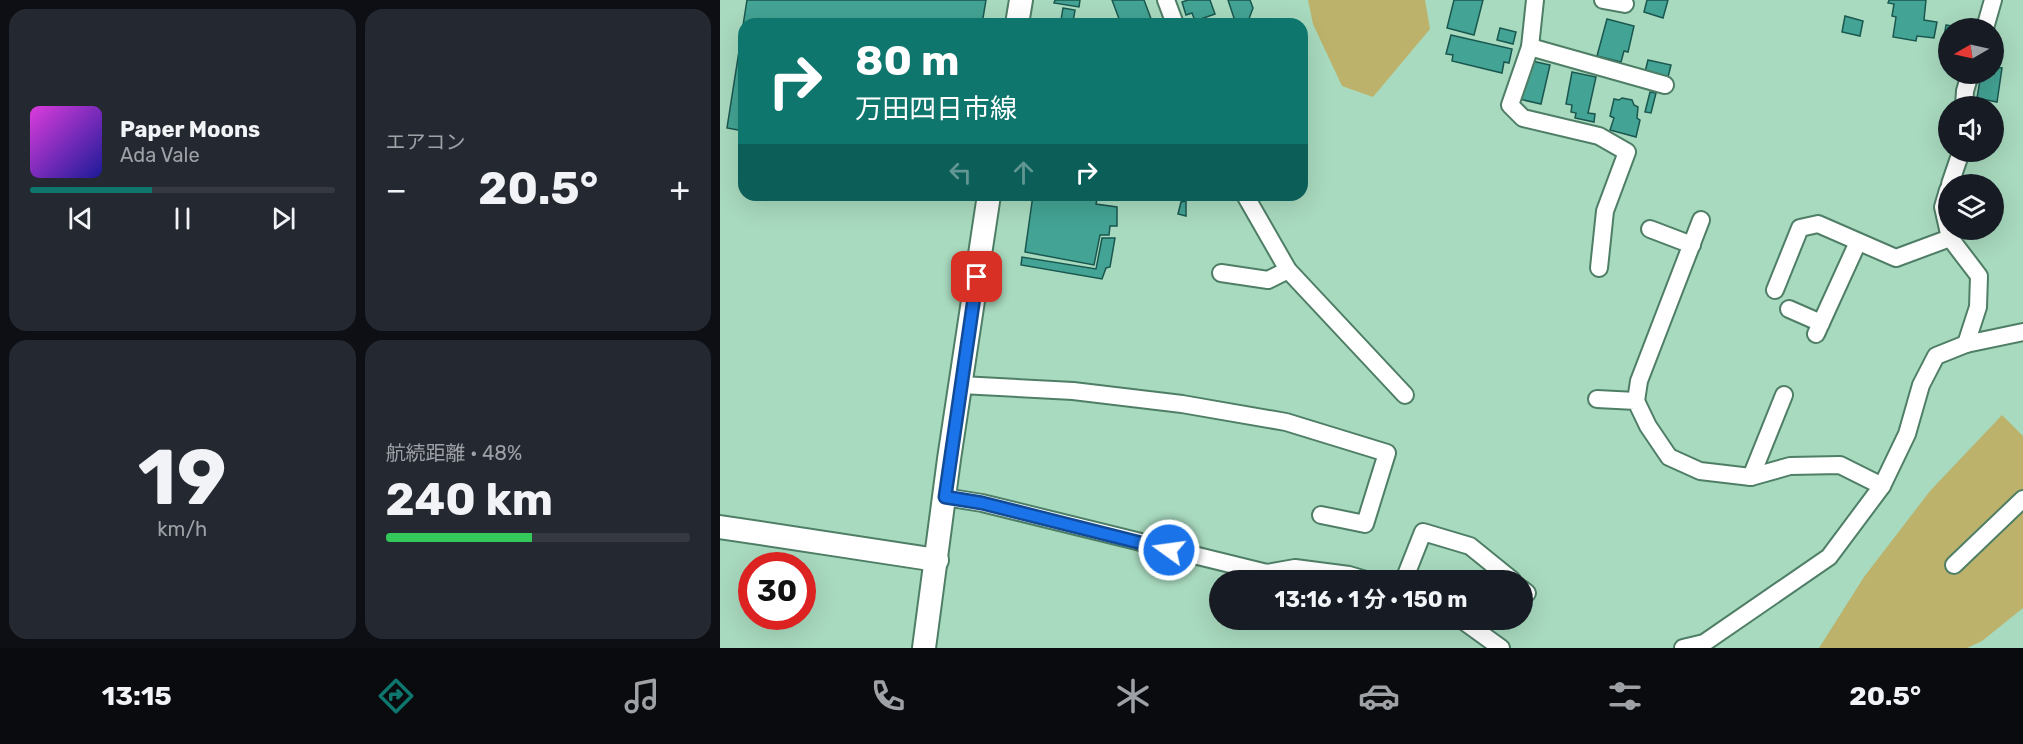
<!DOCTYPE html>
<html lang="ja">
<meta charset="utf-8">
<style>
body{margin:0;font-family:Rubik,"Noto Sans JP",sans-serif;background:#242831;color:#f1f3f6;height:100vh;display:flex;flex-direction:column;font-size:22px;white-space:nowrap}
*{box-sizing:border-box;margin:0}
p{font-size:20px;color:#9ea1a6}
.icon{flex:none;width:33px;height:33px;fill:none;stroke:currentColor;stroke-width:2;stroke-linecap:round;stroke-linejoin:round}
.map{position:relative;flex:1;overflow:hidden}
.drawer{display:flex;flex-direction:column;gap:9px;padding:9px;background:#0d0f14;width:720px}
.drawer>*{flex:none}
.top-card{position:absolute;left:18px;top:18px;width:570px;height:183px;border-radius:18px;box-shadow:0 6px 24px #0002;background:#0f766e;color:#fff;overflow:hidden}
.needle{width:39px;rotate:261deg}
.tools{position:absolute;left:1218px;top:18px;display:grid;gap:12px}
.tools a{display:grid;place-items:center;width:66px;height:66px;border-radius:50%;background:#171b24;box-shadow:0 6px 24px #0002;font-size:30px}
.speed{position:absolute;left:18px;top:552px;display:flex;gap:12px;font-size:30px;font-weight:700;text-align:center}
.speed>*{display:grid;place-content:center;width:78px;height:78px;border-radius:50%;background:#171b24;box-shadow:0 6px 24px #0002;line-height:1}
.speed .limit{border:9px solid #d22;background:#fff;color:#111}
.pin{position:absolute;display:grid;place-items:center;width:51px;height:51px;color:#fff;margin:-26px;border-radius:12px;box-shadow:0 3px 9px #0006}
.me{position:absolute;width:66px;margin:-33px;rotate:284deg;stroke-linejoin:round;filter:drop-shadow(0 0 4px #0008)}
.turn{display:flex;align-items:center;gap:21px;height:126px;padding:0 18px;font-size:27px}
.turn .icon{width:78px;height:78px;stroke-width:2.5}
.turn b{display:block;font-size:42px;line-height:51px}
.lanes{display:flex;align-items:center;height:57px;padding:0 18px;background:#0003;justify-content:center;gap:30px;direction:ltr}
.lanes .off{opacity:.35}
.big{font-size:45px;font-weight:700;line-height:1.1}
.drawer .card{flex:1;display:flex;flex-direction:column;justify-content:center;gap:9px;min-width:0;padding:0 21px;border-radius:18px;background:#242831}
.drawer .dial{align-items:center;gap:0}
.dial b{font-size:78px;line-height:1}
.song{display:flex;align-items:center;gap:18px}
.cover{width:72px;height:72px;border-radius:9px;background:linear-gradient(135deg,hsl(300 70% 55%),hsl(240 70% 35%))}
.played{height:6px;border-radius:3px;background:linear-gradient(90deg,#0f766e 40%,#363941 40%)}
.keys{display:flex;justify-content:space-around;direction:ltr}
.heat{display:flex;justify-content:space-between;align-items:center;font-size:33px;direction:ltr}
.charge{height:9px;border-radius:4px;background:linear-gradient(90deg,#34c759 48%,#363941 0)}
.drawer .tiles{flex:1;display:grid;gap:9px;grid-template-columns:repeat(2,1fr)}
.trip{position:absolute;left:489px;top:570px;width:324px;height:60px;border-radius:30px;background:#171b24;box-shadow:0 6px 24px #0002;font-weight:700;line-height:60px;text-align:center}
.tab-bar{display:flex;height:96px;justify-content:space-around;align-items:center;background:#090b0e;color:#9ea1a6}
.tab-bar .icon{width:42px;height:42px}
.tab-bar .selected{color:#0f766e}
.tab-bar b{font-size:27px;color:#f1f3f6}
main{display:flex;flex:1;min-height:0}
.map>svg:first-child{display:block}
</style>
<main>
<section class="drawer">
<div class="tiles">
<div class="card">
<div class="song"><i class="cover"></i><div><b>Paper Moons</b><p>Ada Vale</p></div></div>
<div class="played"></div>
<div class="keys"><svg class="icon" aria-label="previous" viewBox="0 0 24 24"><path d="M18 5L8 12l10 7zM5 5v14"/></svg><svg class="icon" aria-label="pause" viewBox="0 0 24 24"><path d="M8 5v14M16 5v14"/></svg><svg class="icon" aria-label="next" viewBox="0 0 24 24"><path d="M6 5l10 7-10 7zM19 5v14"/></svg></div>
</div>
<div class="card"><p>エアコン</p>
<div class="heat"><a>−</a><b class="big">20.5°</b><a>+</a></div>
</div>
<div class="card dial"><b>19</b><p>km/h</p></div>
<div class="card"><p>航続距離 · 48%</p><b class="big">240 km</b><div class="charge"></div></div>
</div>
</section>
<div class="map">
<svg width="1303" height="648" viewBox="0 0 1303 648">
<rect width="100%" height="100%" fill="#a8dabf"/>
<g fill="#bcb26b">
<path d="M588 0H705L710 29 653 97 622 86 593 24Z"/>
<path d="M1282 415 1303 436V608L1262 641 1247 648H1099L1144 577 1210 491Z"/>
</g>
<g fill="#43a394" stroke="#1a574e" stroke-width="1.5">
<path d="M27 0H266L262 24H24V131L7 128Z"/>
<path d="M335 0H360L359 7 334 3Z"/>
<path d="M392 0H424L433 24H401Z"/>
<path d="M468 0H490L495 14 475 21 472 13 466 15 462 2Z"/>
<path d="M508 0H530L533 8 527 24H516Z"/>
<path d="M734 0H763L754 35 727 28Z"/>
<path d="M927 0H948L943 18 924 12Z"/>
<path d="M1169 0H1206L1204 20 1217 22 1214 38 1197 36 1196 41 1173 37 1176 17 1172 16 1174 4 1168 3Z"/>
<path d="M343 8 355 10 353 22 341 20Z"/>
<path d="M1125 16 1143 21 1140 36 1122 32Z"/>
<path d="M493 19 495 24H482Z"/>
<path d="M887 19 914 26 908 52 904 51 901 62 877 56Z"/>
<path d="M1226 25 1245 28H1228V49L1222 48Z"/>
<path d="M780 28 796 32 793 44 777 40Z"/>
<path d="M731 35 792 49 789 63 784 62 782 73 732 61 733 55 726 54Z"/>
<path d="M928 60 951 65 948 77 925 72Z"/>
<path d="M812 61 830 65 821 104 799 99Z"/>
<path d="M1274 67 1282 68 1277 102 1257 98 1261 74H1274Z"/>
<path d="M852 72 876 77 868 113 875 114 874 122 855 118 856 113 851 112 852 105 846 104Z"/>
<path d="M930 92 936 93 931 113 925 112Z"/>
<path d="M902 98 912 100 914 105 918 107 917 118 920 120 916 137 890 130 894 118 890 116 894 99 899 100Z"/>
<path d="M313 195H378L376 204 397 207V226H390L389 235H380L374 265 305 252Z"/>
<path d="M466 201V216L458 214 461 202Z"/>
<path d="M382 238H395L390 267 386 268 382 279 301 265 302 257 376 269Z"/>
</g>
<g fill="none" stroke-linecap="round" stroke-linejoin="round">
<defs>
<g id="street">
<path d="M446 0 455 24"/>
<path d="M815 0 810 47 790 105 803 118 879 136 907 152 885 211 879 268"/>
<path d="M883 0 905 4"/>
<path d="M1265 28 1273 0"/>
<path d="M810 47 945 85"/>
<path d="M1244 106 1245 91 1250 74"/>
<path d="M1230 184 1241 152"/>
<path d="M1228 190 1223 207 1230 238 1259 276 1258 307 1246 344"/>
<path d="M525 195 568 270 685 395"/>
<path d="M930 229 972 245"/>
<path d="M501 273 548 280 568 270"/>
<path d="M1055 290 1080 228 1098 224 1176 258 1230 238"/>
<path d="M1069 309 1101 323"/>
<path d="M1096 334 1138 242"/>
<path d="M241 385 353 391 462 404 566 422 667 453 645 524 601 515"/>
<path d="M877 399 916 401 928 426 949 457 980 471 1031 477 1070 466 1120 465 1162 486"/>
<path d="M916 401 919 381 981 220"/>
<path d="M1031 477 1064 395"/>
<path d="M225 497 262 503 547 573 575 568 629 575 646 580"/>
<path d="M1234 565 1303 499"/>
<path d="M684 580 703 532 750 546 792 580"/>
<path d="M802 589 807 593"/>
<path d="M742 620 781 648"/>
<path d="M963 648 984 643 1109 557 1162 486 1187 434 1201 385 1216 356 1246 344 1303 332"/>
</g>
<g id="secondary">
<path d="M297 24 301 0"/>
<path d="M0 527 217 560"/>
<path d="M204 648 229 459 269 195"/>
</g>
</defs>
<use href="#street" stroke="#4f7e66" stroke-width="20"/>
<use href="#secondary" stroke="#4f7e66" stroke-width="26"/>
<use href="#street" stroke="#fff" stroke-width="16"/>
<use href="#secondary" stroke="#fff" stroke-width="22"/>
</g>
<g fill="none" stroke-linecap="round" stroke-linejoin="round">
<defs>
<path id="route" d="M257 277 225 497 262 503 449 550"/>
</defs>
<use href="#route" stroke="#114b97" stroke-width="15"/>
<use href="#route" stroke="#1a73e8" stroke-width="10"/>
</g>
</svg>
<div class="tools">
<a><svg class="needle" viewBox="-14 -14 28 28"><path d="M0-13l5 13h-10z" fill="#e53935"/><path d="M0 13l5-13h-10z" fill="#9ea1a6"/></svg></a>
<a><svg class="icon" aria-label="sound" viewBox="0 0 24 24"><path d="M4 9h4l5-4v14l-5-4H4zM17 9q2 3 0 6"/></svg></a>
<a><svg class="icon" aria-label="layers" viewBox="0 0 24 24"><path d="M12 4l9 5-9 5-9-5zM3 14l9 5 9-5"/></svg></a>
</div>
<div class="speed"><div class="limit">30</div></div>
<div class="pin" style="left:257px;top:277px;background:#d93025"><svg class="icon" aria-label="arrive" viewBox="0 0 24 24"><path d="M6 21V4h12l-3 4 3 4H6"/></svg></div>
<svg class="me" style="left:449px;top:550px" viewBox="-20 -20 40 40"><circle r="17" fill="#1a73e8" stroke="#fff" stroke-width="3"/><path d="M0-11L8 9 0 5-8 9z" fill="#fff"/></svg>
<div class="trip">13:16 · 1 分 · 150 m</div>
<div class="top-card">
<div class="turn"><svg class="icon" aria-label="right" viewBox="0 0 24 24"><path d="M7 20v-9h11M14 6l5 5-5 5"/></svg><div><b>80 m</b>万田四日市線</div></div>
<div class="lanes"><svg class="icon off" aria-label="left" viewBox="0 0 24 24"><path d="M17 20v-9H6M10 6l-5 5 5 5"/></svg><svg class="icon off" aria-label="ahead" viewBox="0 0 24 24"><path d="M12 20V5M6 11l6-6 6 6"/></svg><svg class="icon" aria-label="right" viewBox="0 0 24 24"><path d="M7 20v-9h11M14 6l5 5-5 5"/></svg></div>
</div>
</div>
</main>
<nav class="tab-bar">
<b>13:15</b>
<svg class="icon selected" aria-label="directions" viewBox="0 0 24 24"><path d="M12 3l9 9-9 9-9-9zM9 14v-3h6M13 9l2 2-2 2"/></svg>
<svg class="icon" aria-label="music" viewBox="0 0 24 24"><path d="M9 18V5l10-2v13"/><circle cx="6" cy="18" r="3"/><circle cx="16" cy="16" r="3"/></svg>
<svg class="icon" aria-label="phone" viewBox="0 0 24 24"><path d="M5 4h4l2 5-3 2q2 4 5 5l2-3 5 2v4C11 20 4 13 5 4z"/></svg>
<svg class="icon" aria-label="climate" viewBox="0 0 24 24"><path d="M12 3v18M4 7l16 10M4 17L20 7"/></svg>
<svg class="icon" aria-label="car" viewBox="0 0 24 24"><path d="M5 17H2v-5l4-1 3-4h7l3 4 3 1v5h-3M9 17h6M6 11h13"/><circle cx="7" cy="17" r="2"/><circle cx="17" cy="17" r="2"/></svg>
<svg class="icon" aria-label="filters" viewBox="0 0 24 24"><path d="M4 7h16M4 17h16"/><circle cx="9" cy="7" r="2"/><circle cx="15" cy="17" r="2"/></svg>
<b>20.5°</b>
</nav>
